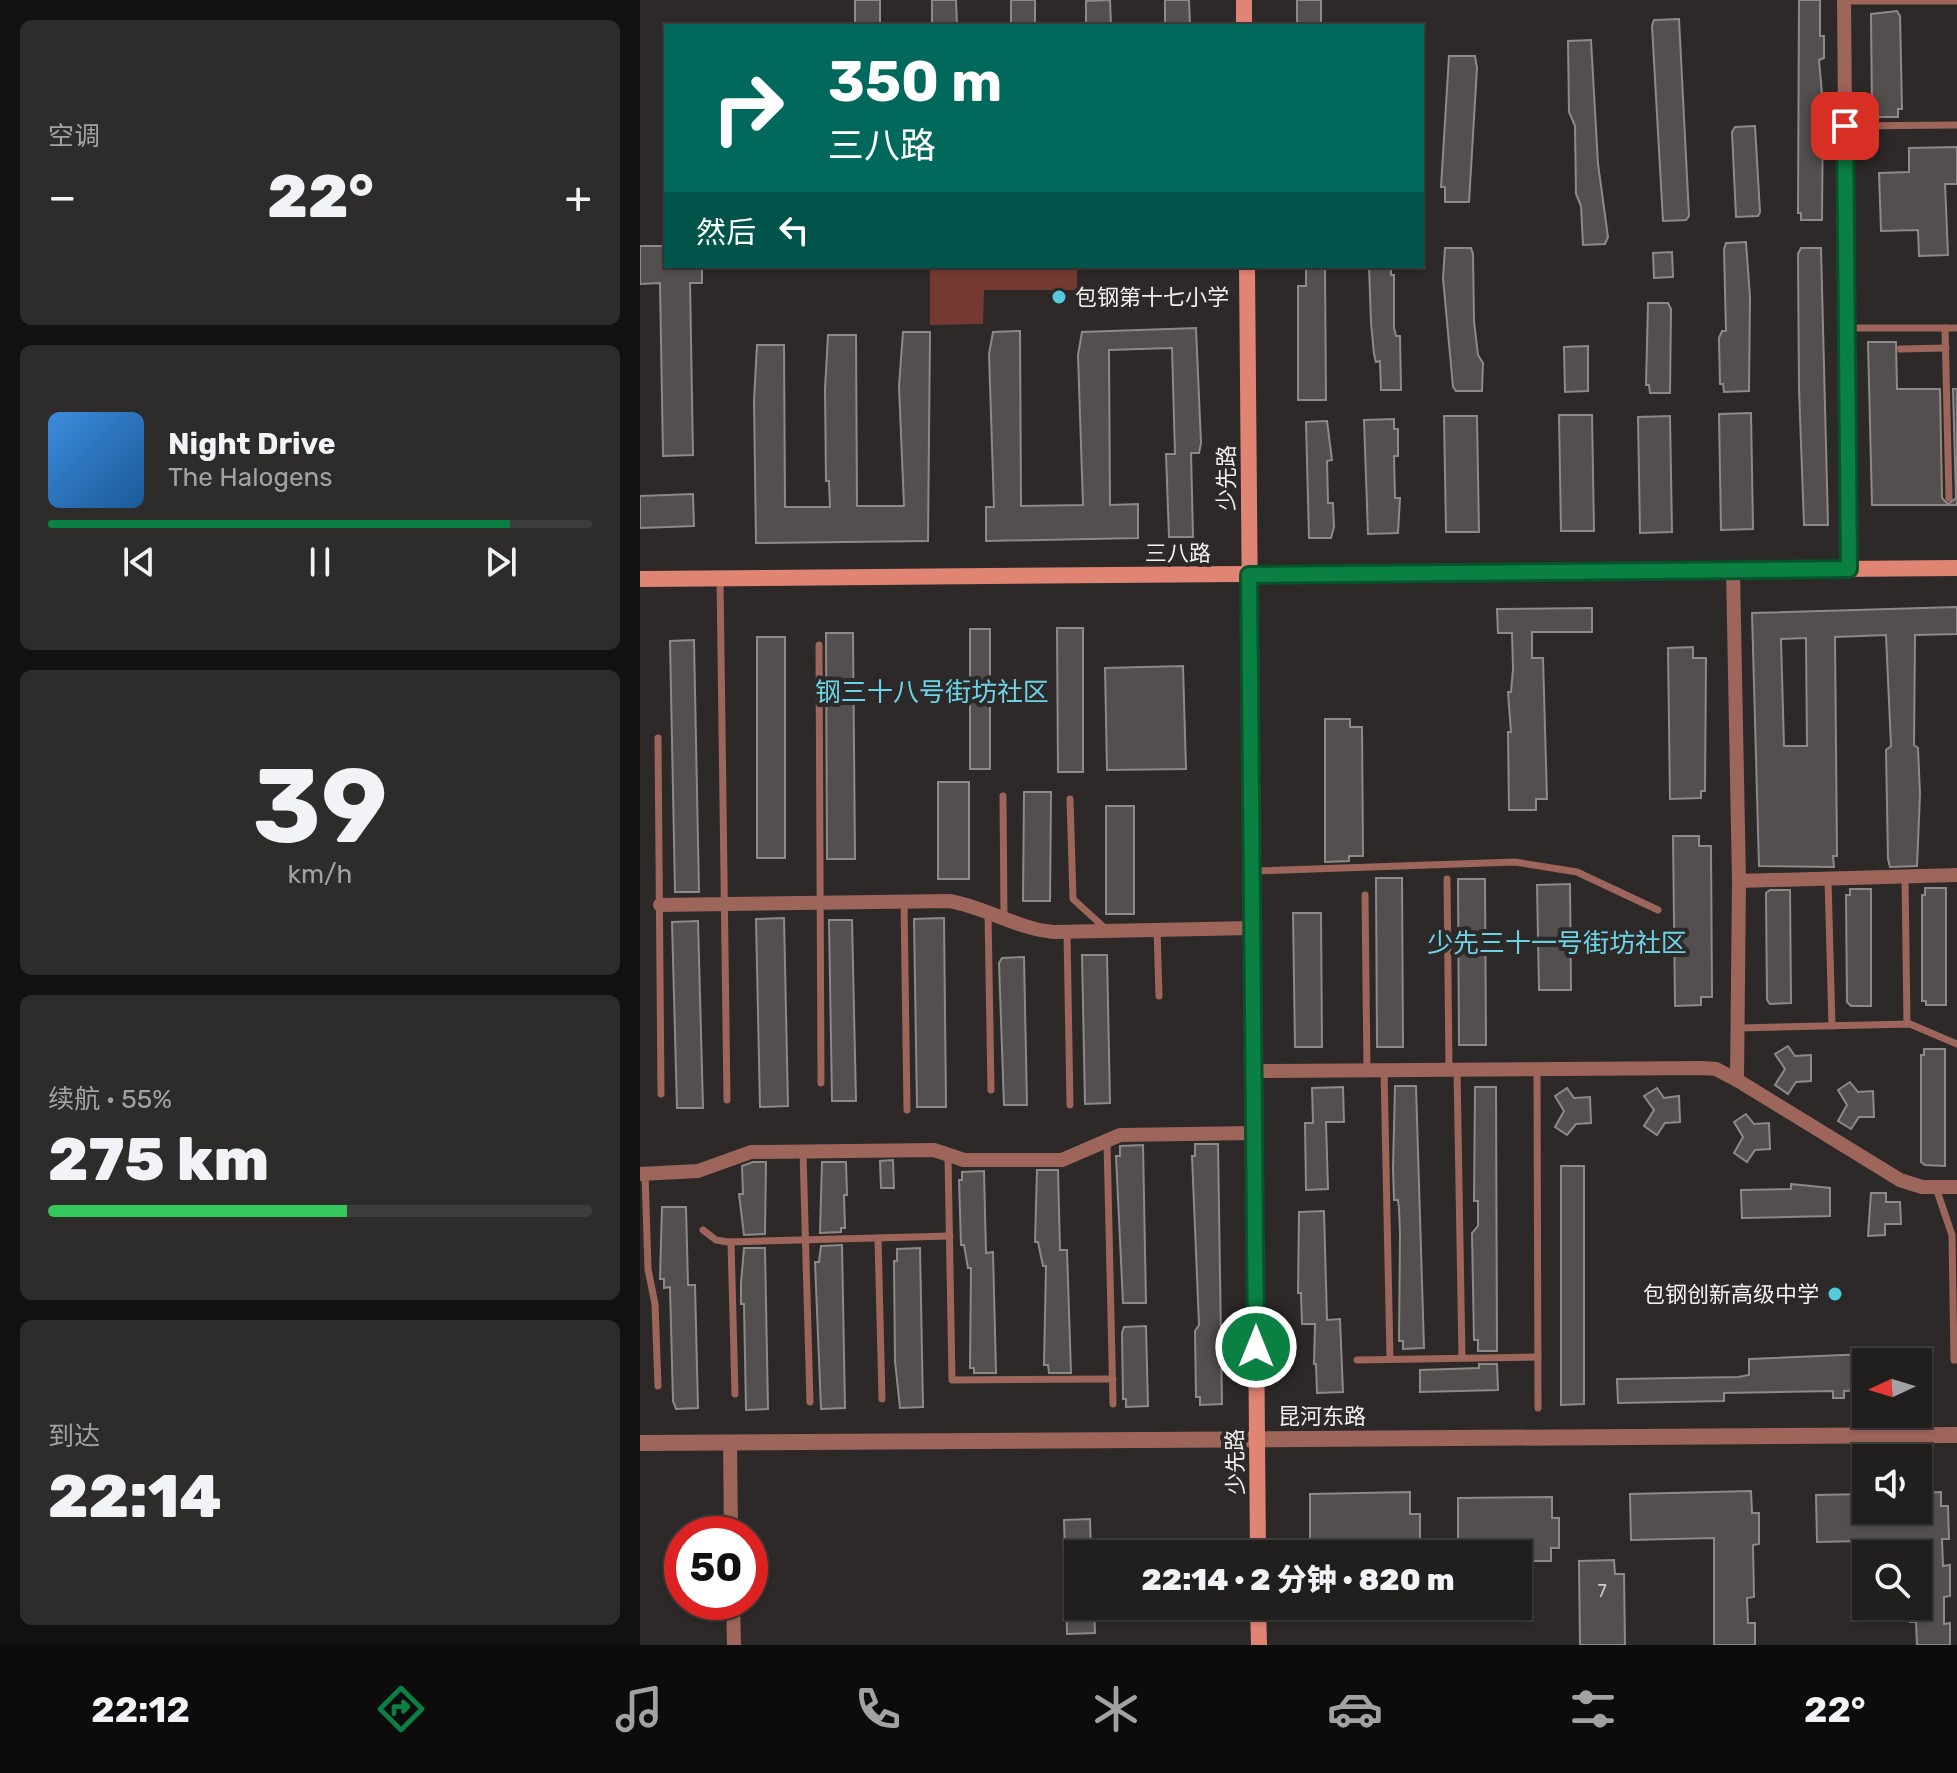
<!DOCTYPE html>
<html lang="zh">
<meta charset="utf-8">
<style>
body{margin:0;font-family:Rubik,"Noto Sans SC",sans-serif;background:#2d2c2b;color:#f1f3f6;height:100vh;display:flex;flex-direction:column;font-size:30px;white-space:nowrap}
*{box-sizing:border-box;margin:0}
p{font-size:26px;color:#a2a2a4}
.icon{flex:none;width:44px;height:44px;fill:none;stroke:currentColor;stroke-width:2;stroke-linecap:round;stroke-linejoin:round}
.map{position:relative;flex:1;overflow:hidden}
.panel{display:flex;flex-direction:column;gap:20px;padding:20px;background:#121110;width:640px}
.panel>*{flex:none}
.top-card{position:absolute;left:24px;top:24px;width:760px;height:244px;border-radius:0px;box-shadow:0 2px 6px #0004,0 0 0 2px #3e3d3c;background:#00695c;color:#fff;overflow:hidden}
.needle{width:52px;rotate:266deg}
.controls{position:absolute;left:1212px;top:1348px;display:grid;gap:16px}
.controls a{display:grid;place-items:center;width:80px;height:80px;border-radius:0px;background:#211f1e;box-shadow:0 2px 6px #0004,0 0 0 2px #3e3d3c;font-size:40px}
.speed{position:absolute;left:24px;top:1516px;display:flex;gap:16px;font-size:40px;font-weight:700;text-align:center}
.speed>*{display:grid;place-content:center;width:104px;height:104px;border-radius:50%;background:#211f1e;box-shadow:0 2px 6px #0004,0 0 0 2px #3e3d3c;line-height:1}
.speed .limit{border:12px solid #d22;background:#fff;color:#111}
.pin{position:absolute;display:grid;place-items:center;width:68px;height:68px;color:#fff;margin:-34px;border-radius:16px;box-shadow:0 4px 12px #0006}
.me{position:absolute;width:88px;margin:-44px;rotate:0deg;stroke-linejoin:round;filter:drop-shadow(0 0 6px #0008)}
.turn{display:flex;align-items:center;gap:28px;height:168px;padding:0 32px;font-size:36px}
.turn .icon{width:104px;height:104px;stroke-width:2.5}
.turn b{display:block;font-size:56px;line-height:68px}
.then{display:flex;align-items:center;height:76px;padding:0 32px;background:#0003;gap:16px;font-size:30px}
.big{font-size:60px;font-weight:800;line-height:1.1}
.panel .card{flex:1;display:flex;flex-direction:column;justify-content:center;gap:12px;min-width:0;padding:0 28px;border-radius:12px;background:#2d2c2b}
.panel .dial{align-items:center;gap:0}
.dial b{font-size:104px;line-height:1}
.song{display:flex;align-items:center;gap:24px}
.cover{width:96px;height:96px;border-radius:12px;background:linear-gradient(135deg,hsl(210 70% 55%),hsl(210 70% 35%))}
.played{height:8px;border-radius:4px;background:linear-gradient(90deg,#0b8043 85%,#3e3d3c 85%)}
.keys{display:flex;justify-content:space-around;direction:ltr}
.heat{display:flex;justify-content:space-between;align-items:center;font-size:44px;direction:ltr}
.charge{height:12px;border-radius:6px;background:linear-gradient(90deg,#34c759 55%,#3e3d3c 0)}
.trip{position:absolute;left:424px;top:1540px;width:468px;height:80px;border-radius:0px;background:#211f1e;box-shadow:0 2px 6px #0004,0 0 0 2px #3e3d3c;font-weight:800;line-height:80px;text-align:center}
.menu{display:flex;height:128px;justify-content:space-around;align-items:center;background:#0d0c0c;color:#a2a2a4}
.menu .icon{width:56px;height:56px}
.menu .selected{color:#0b8043}
.menu b{font-size:36px;color:#f1f3f6}
main{display:flex;flex:1;min-height:0}
.map>svg:first-child{display:block}
</style>
<main>
<section class="panel">
<div class="card"><p>空调</p>
<div class="heat"><a>−</a><b class="big">22°</b><a>+</a></div>
</div>
<div class="card">
<div class="song"><i class="cover"></i><div><b>Night Drive</b><p>The Halogens</p></div></div>
<div class="played"></div>
<div class="keys"><svg class="icon" aria-label="previous" viewBox="0 0 24 24"><path d="M18 5L8 12l10 7zM5 5v14"/></svg><svg class="icon" aria-label="pause" viewBox="0 0 24 24"><path d="M8 5v14M16 5v14"/></svg><svg class="icon" aria-label="next" viewBox="0 0 24 24"><path d="M6 5l10 7-10 7zM19 5v14"/></svg></div>
</div>
<div class="card dial"><b>39</b><p>km/h</p></div>
<div class="card"><p>续航 · 55%</p><b class="big">275 km</b><div class="charge"></div></div>
<div class="card"><p>到达</p><b class="big">22:14</b></div>
</section>
<div class="map">
<svg width="1317" height="1645" viewBox="0 0 1317 1645">
<rect width="100%" height="100%" fill="#2c2928"/>
<path fill="#743a31" d="M290 266H437V290H344L343 324 290 325Z"/>
<g fill="#524f4e" stroke="#8d8989" stroke-width="2" fill-rule="evenodd">
<rect x="215" y="0" width="25" height="26"/>
<path d="M292 0H316L317 26H292Z"/>
<rect x="371" y="0" width="24" height="26"/>
<path d="M470 0 471 26H446V1Z"/>
<path d="M525 0H549L550 26H525Z"/>
<path d="M657 0H681V26H662L657 23Z"/>
<path d="M1159 0H1180V36H1184V58L1179 60 1183 105 1182 220H1161V213H1158Z"/>
<path d="M1257 11 1260 16 1262 109H1258V117H1235L1232 113 1231 14Z"/>
<path d="M1039 19 1049 216 1046 220 1023 221 1012 26 1014 20Z"/>
<path d="M951 40 958 164 968 237 965 244 943 245 941 206 936 194 935 126 929 112 928 41Z"/>
<path d="M809 56H835L837 68 829 202H805V187H801Z"/>
<path d="M1115 126 1120 212 1118 216 1096 217 1092 132 1095 127Z"/>
<path d="M1317 147V184H1305L1308 255 1279 256 1278 230 1241 231 1239 173 1269 172V148Z"/>
<path d="M1106 242 1110 297 1109 391 1084 392 1083 384H1080L1079 338 1082 331H1086L1084 249 1086 243Z"/>
<path d="M0 246H26V266H62V283H50L53 455 23 456 20 283 0 284Z"/>
<path d="M805 248H831L833 254 834 321 838 355 843 363 842 391H816L813 387 803 278Z"/>
<path d="M1161 248H1181L1188 525H1164L1159 389 1158 254Z"/>
<path d="M1032 252 1033 277 1014 278 1013 253Z"/>
<path d="M666 266H685L686 400H658V286H666Z"/>
<path d="M729 266H751V275H754V328L756 336H760L761 390H741L740 361 736 362 734 354 731 323Z"/>
<path d="M1008 303H1028L1031 309 1030 393H1010L1009 385H1006Z"/>
<path d="M556 328 561 443 559 453H551L553 537H529L526 454H535L532 348 469 350 470 505 498 504V538L346 541V507H354L349 354 353 332 380 331 381 506 443 505 438 355 442 332Z"/>
<path d="M263 332H290L288 541 116 543 114 400 117 345H144L145 507H190L189 481H186L185 389 188 335H216L217 506H264L259 386Z"/>
<path d="M1228 342H1256L1257 389H1300L1302 498 1308 504 1316 498 1313 389H1317V505H1232Z"/>
<path d="M948 346V391L925 392 924 347Z"/>
<path d="M1111 413 1113 529 1081 530 1079 414Z"/>
<path d="M919 415H952L954 531H921Z"/>
<path d="M804 416H837L839 532H806Z"/>
<path d="M1030 416 1032 532 1000 533 998 417Z"/>
<path d="M754 419V429H758V456H754L755 498H760L758 533 728 534 724 420Z"/>
<path d="M687 421 692 460 687 461 688 503H693L694 527 691 538H669L666 422Z"/>
<path d="M53 494 54 526 0 528V496Z"/>
<path d="M1317 607V634L1275 635 1274 745 1278 748 1280 794 1277 866 1250 867 1248 859 1246 750 1251 746 1246 635 1195 637 1197 856H1193L1194 867 1119 866 1112 613ZM1166 638 1167 746H1144L1141 639Z"/>
<path d="M952 608V632H892V658H903L907 799H896V810H869L868 732H871L868 692H871L873 669 872 633H858L857 609Z"/>
<path d="M417 628H443V772H418Z"/>
<rect x="330" y="629" width="20" height="140"/>
<path d="M186 633H213L215 859H187Z"/>
<rect x="117" y="637" width="28" height="221"/>
<path d="M54 640 59 892H35L30 641Z"/>
<path d="M1053 647V658H1066L1065 791H1061V798L1030 799 1028 648Z"/>
<path d="M543 666 546 769 467 770 465 668Z"/>
<path d="M685 719H710V727H722L723 856H709V861L685 862Z"/>
<rect x="298" y="782" width="31" height="97"/>
<path d="M384 792H411L410 901H383Z"/>
<rect x="466" y="806" width="28" height="108"/>
<path d="M1033 836H1059V846H1071L1072 997H1061V1005L1035 1006Z"/>
<path d="M736 878H762L763 1047H737Z"/>
<path d="M818 879H845L846 1045H819Z"/>
<path d="M930 884 931 990H899L897 885Z"/>
<path d="M1285 888H1306V1005H1286V1001H1282V895H1285Z"/>
<path d="M1210 889H1231V1006H1211L1207 1002 1206 895H1210Z"/>
<path d="M1130 890H1150L1151 1003 1130 1004 1127 1000 1126 893Z"/>
<path d="M653 913H681L682 1047H655Z"/>
<path d="M144 918 148 1106 120 1107 116 919Z"/>
<path d="M304 918 306 1107H277L274 919Z"/>
<path d="M189 920H212L216 1101H192Z"/>
<path d="M58 921 63 1108H37L32 922Z"/>
<path d="M442 955H467L470 1103 445 1104Z"/>
<path d="M384 957 387 1105H364L359 963 362 958Z"/>
<path d="M1148 1046 1155 1056 1171 1055V1081L1156 1082 1148 1094 1135 1085 1145 1069 1135 1054Z"/>
<path d="M1284 1049H1305V1166L1285 1165 1281 1162V1055H1284Z"/>
<path d="M1210 1082 1218 1092 1233 1091 1234 1117H1219L1211 1129 1198 1121 1207 1105 1198 1090Z"/>
<path d="M755 1086H776L784 1348 763 1349V1341H759L760 1234 759 1208 758 1200H754L753 1168Z"/>
<path d="M703 1087 704 1122H686L688 1189 666 1190 665 1123H673L672 1088Z"/>
<path d="M835 1087H856L857 1351H838V1340H834L832 1233 838 1226V1201H834Z"/>
<path d="M927 1088 934 1098 950 1097 951 1123 936 1124 927 1135 915 1127 924 1111 915 1096Z"/>
<path d="M1017 1088 1024 1098 1039 1096 1040 1122 1025 1123 1017 1135 1004 1126 1014 1110 1004 1096Z"/>
<path d="M1106 1114 1114 1124 1129 1123 1130 1149 1115 1150 1107 1162 1094 1153 1103 1137 1094 1122Z"/>
<path d="M555 1144H578L582 1404 560 1405V1397H556L555 1331 559 1325 552 1156H555Z"/>
<path d="M503 1145 506 1303H483L476 1156H480V1146Z"/>
<path d="M253 1160 254 1188H241L240 1161Z"/>
<path d="M113 1162H126L125 1234 104 1235 99 1194H103L102 1166Z"/>
<path d="M182 1162H206L207 1195H204L205 1228H201V1232L180 1233Z"/>
<path d="M921 1166H944V1404L921 1405Z"/>
<path d="M397 1170H418L420 1250H427L431 1373H409L408 1365H404L406 1266H403L398 1242H395Z"/>
<path d="M344 1171 346 1253 353 1252 356 1373H334V1368H330L331 1268H328L324 1245H321L319 1180H322V1172Z"/>
<path d="M1151 1184 1190 1188V1216L1102 1218 1101 1190 1151 1189Z"/>
<path d="M1231 1193H1246V1202H1260L1261 1224H1245V1235L1228 1236Z"/>
<path d="M22 1207H46L48 1285H55L58 1408 36 1409 33 1401 30 1287 24 1288V1279H20Z"/>
<path d="M684 1211 687 1320 700 1319 703 1392 677 1393 676 1364H674L675 1324H662L661 1293H658L659 1212Z"/>
<path d="M202 1245 205 1408 181 1409 175 1262H179L181 1246Z"/>
<path d="M104 1248H125L128 1409 106 1410 104 1304H101V1283Z"/>
<path d="M280 1248 283 1407 260 1408 255 1361 254 1261H257V1249Z"/>
<path d="M506 1326 508 1406 486 1407V1399H483L482 1333 484 1327Z"/>
<path d="M1226 1354V1390L1204 1391V1398H1193V1391L1084 1393V1401L978 1403 977 1379 1098 1377 1109 1375V1359Z"/>
<path d="M839 1364H857L858 1390 780 1392V1370L839 1368Z"/>
<path d="M1111 1491 1112 1513H1119V1544L1113 1545 1114 1597 1107 1598 1108 1623H1115V1645H1074V1538L991 1540 990 1494Z"/>
<path d="M770 1492V1514H780V1543L771 1544V1554H738V1540L693 1541V1554H670V1494Z"/>
<path d="M1301 1492V1506H1308L1309 1539H1302L1303 1566 1310 1565V1596L1304 1597V1624L1310 1623V1645H1277L1276 1622H1270V1606H1278V1554H1268V1540L1177 1542 1176 1495 1226 1494V1510H1278V1493Z"/>
<path d="M912 1497V1518H919V1548H911V1561H878L877 1545H818V1498Z"/>
<path d="M450 1519 451 1554H438V1606H454L455 1633 427 1634 424 1520Z"/>
<path d="M974 1560 975 1574H984L985 1645H940L939 1561Z"/>
</g>
<g fill="none" stroke-linecap="round" stroke-linejoin="round">
<g stroke="#9e655a" stroke-width="7">
<path d="M1204 1H1317"/>
<path d="M1205 126 1317 125"/>
<path d="M1207 328H1317"/>
<path d="M1305 328 1309 498"/>
<path d="M1260 349 1306 348"/>
<path d="M80 578 87 1100"/>
<path d="M179 645 181 1083"/>
<path d="M18 738 21 1094"/>
<path d="M363 796 364 918"/>
<path d="M430 799 433 899 467 930"/>
<path d="M614 871 875 862 937 872 1018 910"/>
<path d="M1265 877 1267 1024"/>
<path d="M807 879 809 1069"/>
<path d="M1188 879 1192 1026"/>
<path d="M725 895 727 1070"/>
<path d="M264 901 267 1110"/>
<path d="M348 913 351 1090"/>
<path d="M517 930 519 996"/>
<path d="M427 932 430 1105"/>
<path d="M1099 1028 1270 1024 1317 1044"/>
<path d="M897 1068 898 1408"/>
<path d="M817 1069 822 1358"/>
<path d="M744 1070 750 1359"/>
<path d="M467 1142 473 1404"/>
<path d="M163 1152 170 1402"/>
<path d="M308 1156 312 1380 473 1379"/>
<path d="M5 1174 8 1269 15 1304 18 1386"/>
<path d="M1296 1188 1312 1235 1314 1360H1317"/>
<path d="M63 1230 76 1240 88 1242 310 1236"/>
<path d="M238 1238 242 1399"/>
<path d="M91 1242 95 1394"/>
<path d="M717 1360 898 1357"/>
</g>
<g stroke="#9e655a" stroke-width="14">
<path d="M1204 0 1209 569"/>
<path d="M1099 881 1317 875"/>
<path d="M20 905 309 901C346 907 377 929 414 932L612 928"/>
<path d="M614 1071 1063 1068 1076 1069 1097 1080 1099 881 1093 570"/>
<path d="M1097 1080 1260 1180 1282 1187H1317"/>
<path d="M0 1174 58 1171 111 1152 294 1150 324 1160H422L480 1135 614 1133"/>
<path d="M90 1443 91 1534"/>
<path d="M93 1602 94 1645"/>
</g>
<path stroke="#9e655a" stroke-width="16" d="M0 1443 1317 1435"/>
<g stroke="#e08474" stroke-width="16">
<path d="M604 0V26"/>
<path d="M607 266 618 1554"/>
<path d="M0 579 1317 568"/>
<path d="M618 1606 619 1645"/>
</g>
</g>
<g fill="none" stroke-linecap="round" stroke-linejoin="round">
<defs>
<path id="route" d="M616 1347 609 575 1209 569 1205 126"/>
</defs>
<use href="#route" stroke="#07532c" stroke-width="20"/>
<use href="#route" stroke="#0b8043" stroke-width="14"/>
</g>
<g fill="#54cade" stroke="#2c2928" stroke-width="3">
<circle cx="419" cy="297" r="8"/>
<circle cx="1195" cy="1294" r="8"/>
</g>
<g text-anchor="middle" stroke-width="8" stroke-linejoin="round" paint-order="stroke">
<g font-size="18" fill="#cbc8c8">
<text x="962" y="1597">7</text>
</g>
<g font-size="22" fill="#f3f1f0" stroke="#2c2928" text-anchor="start">
<text x="435" y="305">包钢第十七小学</text>
<text x="1179" y="1302" text-anchor="end">包钢创新高级中学</text>
</g>
<g font-size="22" fill="#f3f1f0" stroke="#2c2928">
<text transform="translate(586 478) rotate(-90)" y="8">少先路</text>
<text x="538" y="561">三八路</text>
<text x="682" y="1424">昆河东路</text>
<text transform="translate(595 1462) rotate(-91)" y="8">少先路</text>
</g>
<g font-size="26" fill="#6cd4e7" stroke="#2c2928">
<text x="292" y="701">钢三十八号街坊社区</text>
<text x="917" y="952">少先三十一号街坊社区</text>
</g>
</g>
</svg>
<div class="controls">
<a><svg class="needle" viewBox="-14 -14 28 28"><path d="M0-13l5 13h-10z" fill="#e53935"/><path d="M0 13l5-13h-10z" fill="#a2a2a4"/></svg></a>
<a><svg class="icon" aria-label="sound" viewBox="0 0 24 24"><path d="M4 9h4l5-4v14l-5-4H4zM17 9q2 3 0 6"/></svg></a>
<a><svg class="icon" aria-label="search" viewBox="0 0 24 24"><circle cx="10" cy="10" r="6"/><path d="M15 15l6 6"/></svg></a>
</div>
<div class="speed"><div class="limit">50</div></div>
<div class="pin" style="left:1205px;top:126px;background:#d93025"><svg class="icon" aria-label="arrive" viewBox="0 0 24 24"><path d="M6 21V4h12l-3 4 3 4H6"/></svg></div>
<svg class="me" style="left:616px;top:1347px" viewBox="-20 -20 40 40"><circle r="17" fill="#0b8043" stroke="#fff" stroke-width="3"/><path d="M0-11L8 9 0 5-8 9z" fill="#fff"/></svg>
<div class="trip">22:14 · 2 分钟 · 820 m</div>
<div class="top-card">
<div class="turn"><svg class="icon" aria-label="right" viewBox="0 0 24 24"><path d="M7 20v-9h11M14 6l5 5-5 5"/></svg><div><b>350 m</b>三八路</div></div>
<div class="then">然后<svg class="icon" aria-label="left" viewBox="0 0 24 24"><path d="M17 20v-9H6M10 6l-5 5 5 5"/></svg></div>
</div>
</div>
</main>
<nav class="menu">
<b>22:12</b>
<svg class="icon selected" aria-label="directions" viewBox="0 0 24 24"><path d="M12 3l9 9-9 9-9-9zM9 14v-3h6M13 9l2 2-2 2"/></svg>
<svg class="icon" aria-label="music" viewBox="0 0 24 24"><path d="M9 18V5l10-2v13"/><circle cx="6" cy="18" r="3"/><circle cx="16" cy="16" r="3"/></svg>
<svg class="icon" aria-label="phone" viewBox="0 0 24 24"><path d="M5 4h4l2 5-3 2q2 4 5 5l2-3 5 2v4C11 20 4 13 5 4z"/></svg>
<svg class="icon" aria-label="climate" viewBox="0 0 24 24"><path d="M12 3v18M4 7l16 10M4 17L20 7"/></svg>
<svg class="icon" aria-label="car" viewBox="0 0 24 24"><path d="M5 17H2v-5l4-1 3-4h7l3 4 3 1v5h-3M9 17h6M6 11h13"/><circle cx="7" cy="17" r="2"/><circle cx="17" cy="17" r="2"/></svg>
<svg class="icon" aria-label="filters" viewBox="0 0 24 24"><path d="M4 7h16M4 17h16"/><circle cx="9" cy="7" r="2"/><circle cx="15" cy="17" r="2"/></svg>
<b>22°</b>
</nav>
